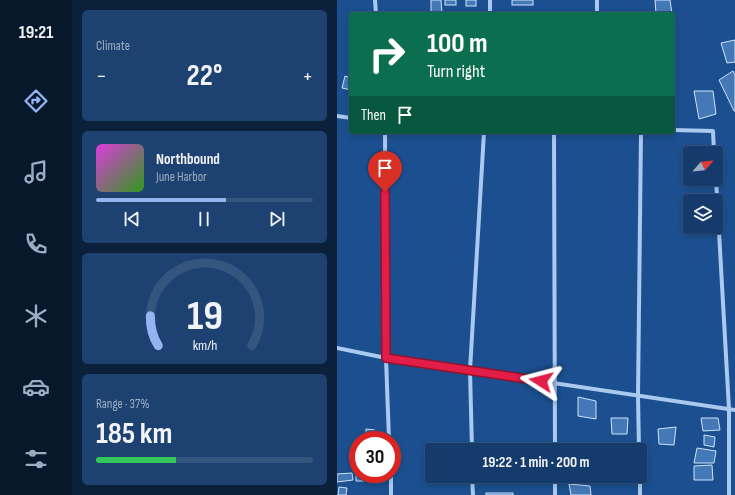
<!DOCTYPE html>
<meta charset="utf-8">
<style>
body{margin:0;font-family:"Sofia Sans Condensed",sans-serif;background:#1d4271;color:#f1f3f6;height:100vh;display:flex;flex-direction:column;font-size:15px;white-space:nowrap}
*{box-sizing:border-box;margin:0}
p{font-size:13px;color:#9dadc1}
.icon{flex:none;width:22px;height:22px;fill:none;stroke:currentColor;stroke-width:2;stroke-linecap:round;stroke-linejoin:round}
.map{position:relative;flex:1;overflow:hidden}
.panel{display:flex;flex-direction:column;gap:10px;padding:10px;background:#0b203b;width:265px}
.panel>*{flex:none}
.hud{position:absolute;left:12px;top:12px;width:326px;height:122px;border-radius:4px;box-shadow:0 2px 6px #0003,0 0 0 1px #33557e;background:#0b6e4f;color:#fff;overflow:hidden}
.needle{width:26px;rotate:63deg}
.controls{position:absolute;left:346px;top:146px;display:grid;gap:8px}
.controls a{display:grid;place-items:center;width:40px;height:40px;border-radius:4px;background:#143b6b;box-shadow:0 2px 6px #0003,0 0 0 1px #33557e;font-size:20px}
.speed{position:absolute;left:12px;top:431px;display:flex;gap:8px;font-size:20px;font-weight:700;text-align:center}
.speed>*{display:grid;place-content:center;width:52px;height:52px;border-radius:50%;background:#143b6b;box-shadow:0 2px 6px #0003,0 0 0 1px #33557e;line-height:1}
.speed .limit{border:6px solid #d22;background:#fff;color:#111}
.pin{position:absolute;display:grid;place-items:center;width:34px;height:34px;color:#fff;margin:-41px -17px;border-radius:50% 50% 50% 0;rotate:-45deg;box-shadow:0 0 4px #0007}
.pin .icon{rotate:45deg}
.me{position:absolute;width:44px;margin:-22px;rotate:279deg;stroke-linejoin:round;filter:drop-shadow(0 0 3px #0008)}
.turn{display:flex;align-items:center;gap:14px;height:84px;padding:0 12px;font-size:18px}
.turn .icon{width:52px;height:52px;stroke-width:2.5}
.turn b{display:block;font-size:28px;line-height:34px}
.then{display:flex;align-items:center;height:38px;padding:0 12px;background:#0003;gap:8px;font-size:15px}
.big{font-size:30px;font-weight:700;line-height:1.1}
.panel .card{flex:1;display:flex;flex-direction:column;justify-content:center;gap:6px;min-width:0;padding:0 14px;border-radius:6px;background:#1d4271}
.panel .dial{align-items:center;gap:0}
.dial svg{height:104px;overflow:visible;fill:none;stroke:#33557e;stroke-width:7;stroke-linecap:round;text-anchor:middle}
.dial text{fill:#f1f3f6;stroke:none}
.song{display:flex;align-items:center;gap:12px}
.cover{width:48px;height:48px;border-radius:6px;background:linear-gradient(135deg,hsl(300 70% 55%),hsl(110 70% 35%))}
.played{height:4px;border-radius:2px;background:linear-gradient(90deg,#95b2f1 60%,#33557e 60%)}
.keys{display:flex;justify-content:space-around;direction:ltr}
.heat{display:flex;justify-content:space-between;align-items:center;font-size:22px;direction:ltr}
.charge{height:6px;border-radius:3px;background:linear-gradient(90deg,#34c759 37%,#33557e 0)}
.trip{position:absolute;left:88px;top:443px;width:222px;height:40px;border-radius:4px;background:#143b6b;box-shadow:0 2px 6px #0003,0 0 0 1px #33557e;font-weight:700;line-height:40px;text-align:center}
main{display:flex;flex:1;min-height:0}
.dock{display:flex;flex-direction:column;width:72px;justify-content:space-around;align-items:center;background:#08182b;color:#9dadc1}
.dock .icon{width:28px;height:28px}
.dock .active{color:#95b2f1}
.dock b{font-size:18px;color:#f1f3f6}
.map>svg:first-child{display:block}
</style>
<main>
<nav class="dock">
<b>19:21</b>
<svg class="icon active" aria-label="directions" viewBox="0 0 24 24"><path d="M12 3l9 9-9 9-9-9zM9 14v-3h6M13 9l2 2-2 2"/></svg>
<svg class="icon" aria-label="music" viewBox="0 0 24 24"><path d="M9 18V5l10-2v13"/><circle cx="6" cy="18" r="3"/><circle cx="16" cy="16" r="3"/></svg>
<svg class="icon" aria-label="phone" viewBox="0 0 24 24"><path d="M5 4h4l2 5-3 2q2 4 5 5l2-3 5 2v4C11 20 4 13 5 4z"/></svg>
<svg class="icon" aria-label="climate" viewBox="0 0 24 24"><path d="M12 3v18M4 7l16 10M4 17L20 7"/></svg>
<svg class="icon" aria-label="car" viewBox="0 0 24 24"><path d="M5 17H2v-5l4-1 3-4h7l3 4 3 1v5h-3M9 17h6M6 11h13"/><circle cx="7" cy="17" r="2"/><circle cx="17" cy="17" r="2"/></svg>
<svg class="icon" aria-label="filters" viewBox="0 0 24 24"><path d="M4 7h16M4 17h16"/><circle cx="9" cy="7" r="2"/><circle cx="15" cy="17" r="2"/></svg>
</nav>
<section class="panel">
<div class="card"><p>Climate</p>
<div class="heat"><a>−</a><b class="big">22°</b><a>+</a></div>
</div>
<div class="card">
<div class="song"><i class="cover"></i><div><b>Northbound</b><p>June Harbor</p></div></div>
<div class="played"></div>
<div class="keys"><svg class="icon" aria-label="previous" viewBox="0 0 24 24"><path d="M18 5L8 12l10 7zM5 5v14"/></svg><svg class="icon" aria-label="pause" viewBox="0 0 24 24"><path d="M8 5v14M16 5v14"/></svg><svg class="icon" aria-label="next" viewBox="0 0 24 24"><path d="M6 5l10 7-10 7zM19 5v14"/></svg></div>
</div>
<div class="card dial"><svg viewBox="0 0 100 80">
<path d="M14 69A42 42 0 1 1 86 69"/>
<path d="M14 69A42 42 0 0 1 8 46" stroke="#95b2f1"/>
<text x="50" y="56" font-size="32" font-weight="700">19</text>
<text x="50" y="72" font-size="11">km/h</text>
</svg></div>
<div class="card"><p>Range · 37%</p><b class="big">185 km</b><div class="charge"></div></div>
</section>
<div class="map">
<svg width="398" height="495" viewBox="0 0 398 495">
<rect width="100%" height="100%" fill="#1b4f8f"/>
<g fill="#4478b7" stroke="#cfe3fa">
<path d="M94 0H104L105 14H94Z"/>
<rect x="108" y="0" width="11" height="5"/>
<rect x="129" y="0" width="10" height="6"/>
<rect x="175" y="0" width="21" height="5"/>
<path d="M318 0H333L335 14H319Z"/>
<path d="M398 40V62L390 63 384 43Z"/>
<path d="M396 71 398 75V111H397L382 80Z"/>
<path d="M8 76 14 78V90L5 88Z"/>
<path d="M357 91H376L379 114 362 119Z"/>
<path d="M241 397 259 401V419L241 416Z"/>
<path d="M274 418H291L290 434H275Z"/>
<path d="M364 418H381L383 430 366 431Z"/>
<path d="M339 427 337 445 322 444 321 429Z"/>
<path d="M29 429 38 430V438H29Z"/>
<path d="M367 435 378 437 377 447 367 445Z"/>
<path d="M274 445 290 446V450H274Z"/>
<path d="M232 447H253L252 450H232Z"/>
<path d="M360 448 379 451 377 463H357Z"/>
<path d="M375 465 376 480H357V466Z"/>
<path d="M19 470H21V474H29V481H19Z"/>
<path d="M15 473 16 480 0 482V474Z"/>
<rect x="30" y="474" width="12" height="7"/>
<path d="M232 484 253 486 254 495H234Z"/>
<path d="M2 487 10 488 9 495H1Z"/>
<rect x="149" y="493" width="27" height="2"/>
</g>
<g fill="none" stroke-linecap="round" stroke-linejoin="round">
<g stroke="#a9c9ee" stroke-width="4">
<path d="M38 0 39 14"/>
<path d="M153 14V0"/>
<path d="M260 14V0"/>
<path d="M0 116 14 118"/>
<path d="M336 130 376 131 377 153"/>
<path d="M48 132 49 358 52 440"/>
<path d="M217 132 218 450"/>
<path d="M379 179 392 409V495"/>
<path d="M0 348 49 358 398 410"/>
<path d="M135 450 133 370 147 132"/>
<path d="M302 450 301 396 304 132"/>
<path d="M54 474V495"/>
<path d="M303 475V495"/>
<path d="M135 476 136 495"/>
<path d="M218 495V476"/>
</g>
</g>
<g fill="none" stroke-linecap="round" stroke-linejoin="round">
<defs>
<path id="route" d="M48 192 49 358 204 381"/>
</defs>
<use href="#route" stroke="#92132f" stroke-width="10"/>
<use href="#route" stroke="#e11d48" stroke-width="7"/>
</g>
</svg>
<div class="controls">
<a><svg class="needle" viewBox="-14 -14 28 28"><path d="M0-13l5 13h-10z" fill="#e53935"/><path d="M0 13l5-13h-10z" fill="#9dadc1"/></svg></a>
<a><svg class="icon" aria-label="layers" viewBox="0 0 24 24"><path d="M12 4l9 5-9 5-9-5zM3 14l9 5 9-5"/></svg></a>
</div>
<div class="speed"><div class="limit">30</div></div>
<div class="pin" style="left:48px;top:192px;background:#d93025"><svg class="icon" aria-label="arrive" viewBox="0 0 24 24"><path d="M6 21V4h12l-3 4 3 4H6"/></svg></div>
<svg class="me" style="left:204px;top:381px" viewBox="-20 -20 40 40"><path d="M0-17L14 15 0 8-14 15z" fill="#e11d48" stroke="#fff" stroke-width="4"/></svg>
<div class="trip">19:22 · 1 min · 200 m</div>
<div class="hud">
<div class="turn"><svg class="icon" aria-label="right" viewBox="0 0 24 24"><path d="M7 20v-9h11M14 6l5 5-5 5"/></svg><div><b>100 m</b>Turn right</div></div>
<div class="then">Then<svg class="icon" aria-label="arrive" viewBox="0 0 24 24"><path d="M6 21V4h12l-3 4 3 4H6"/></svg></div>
</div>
</div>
</main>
